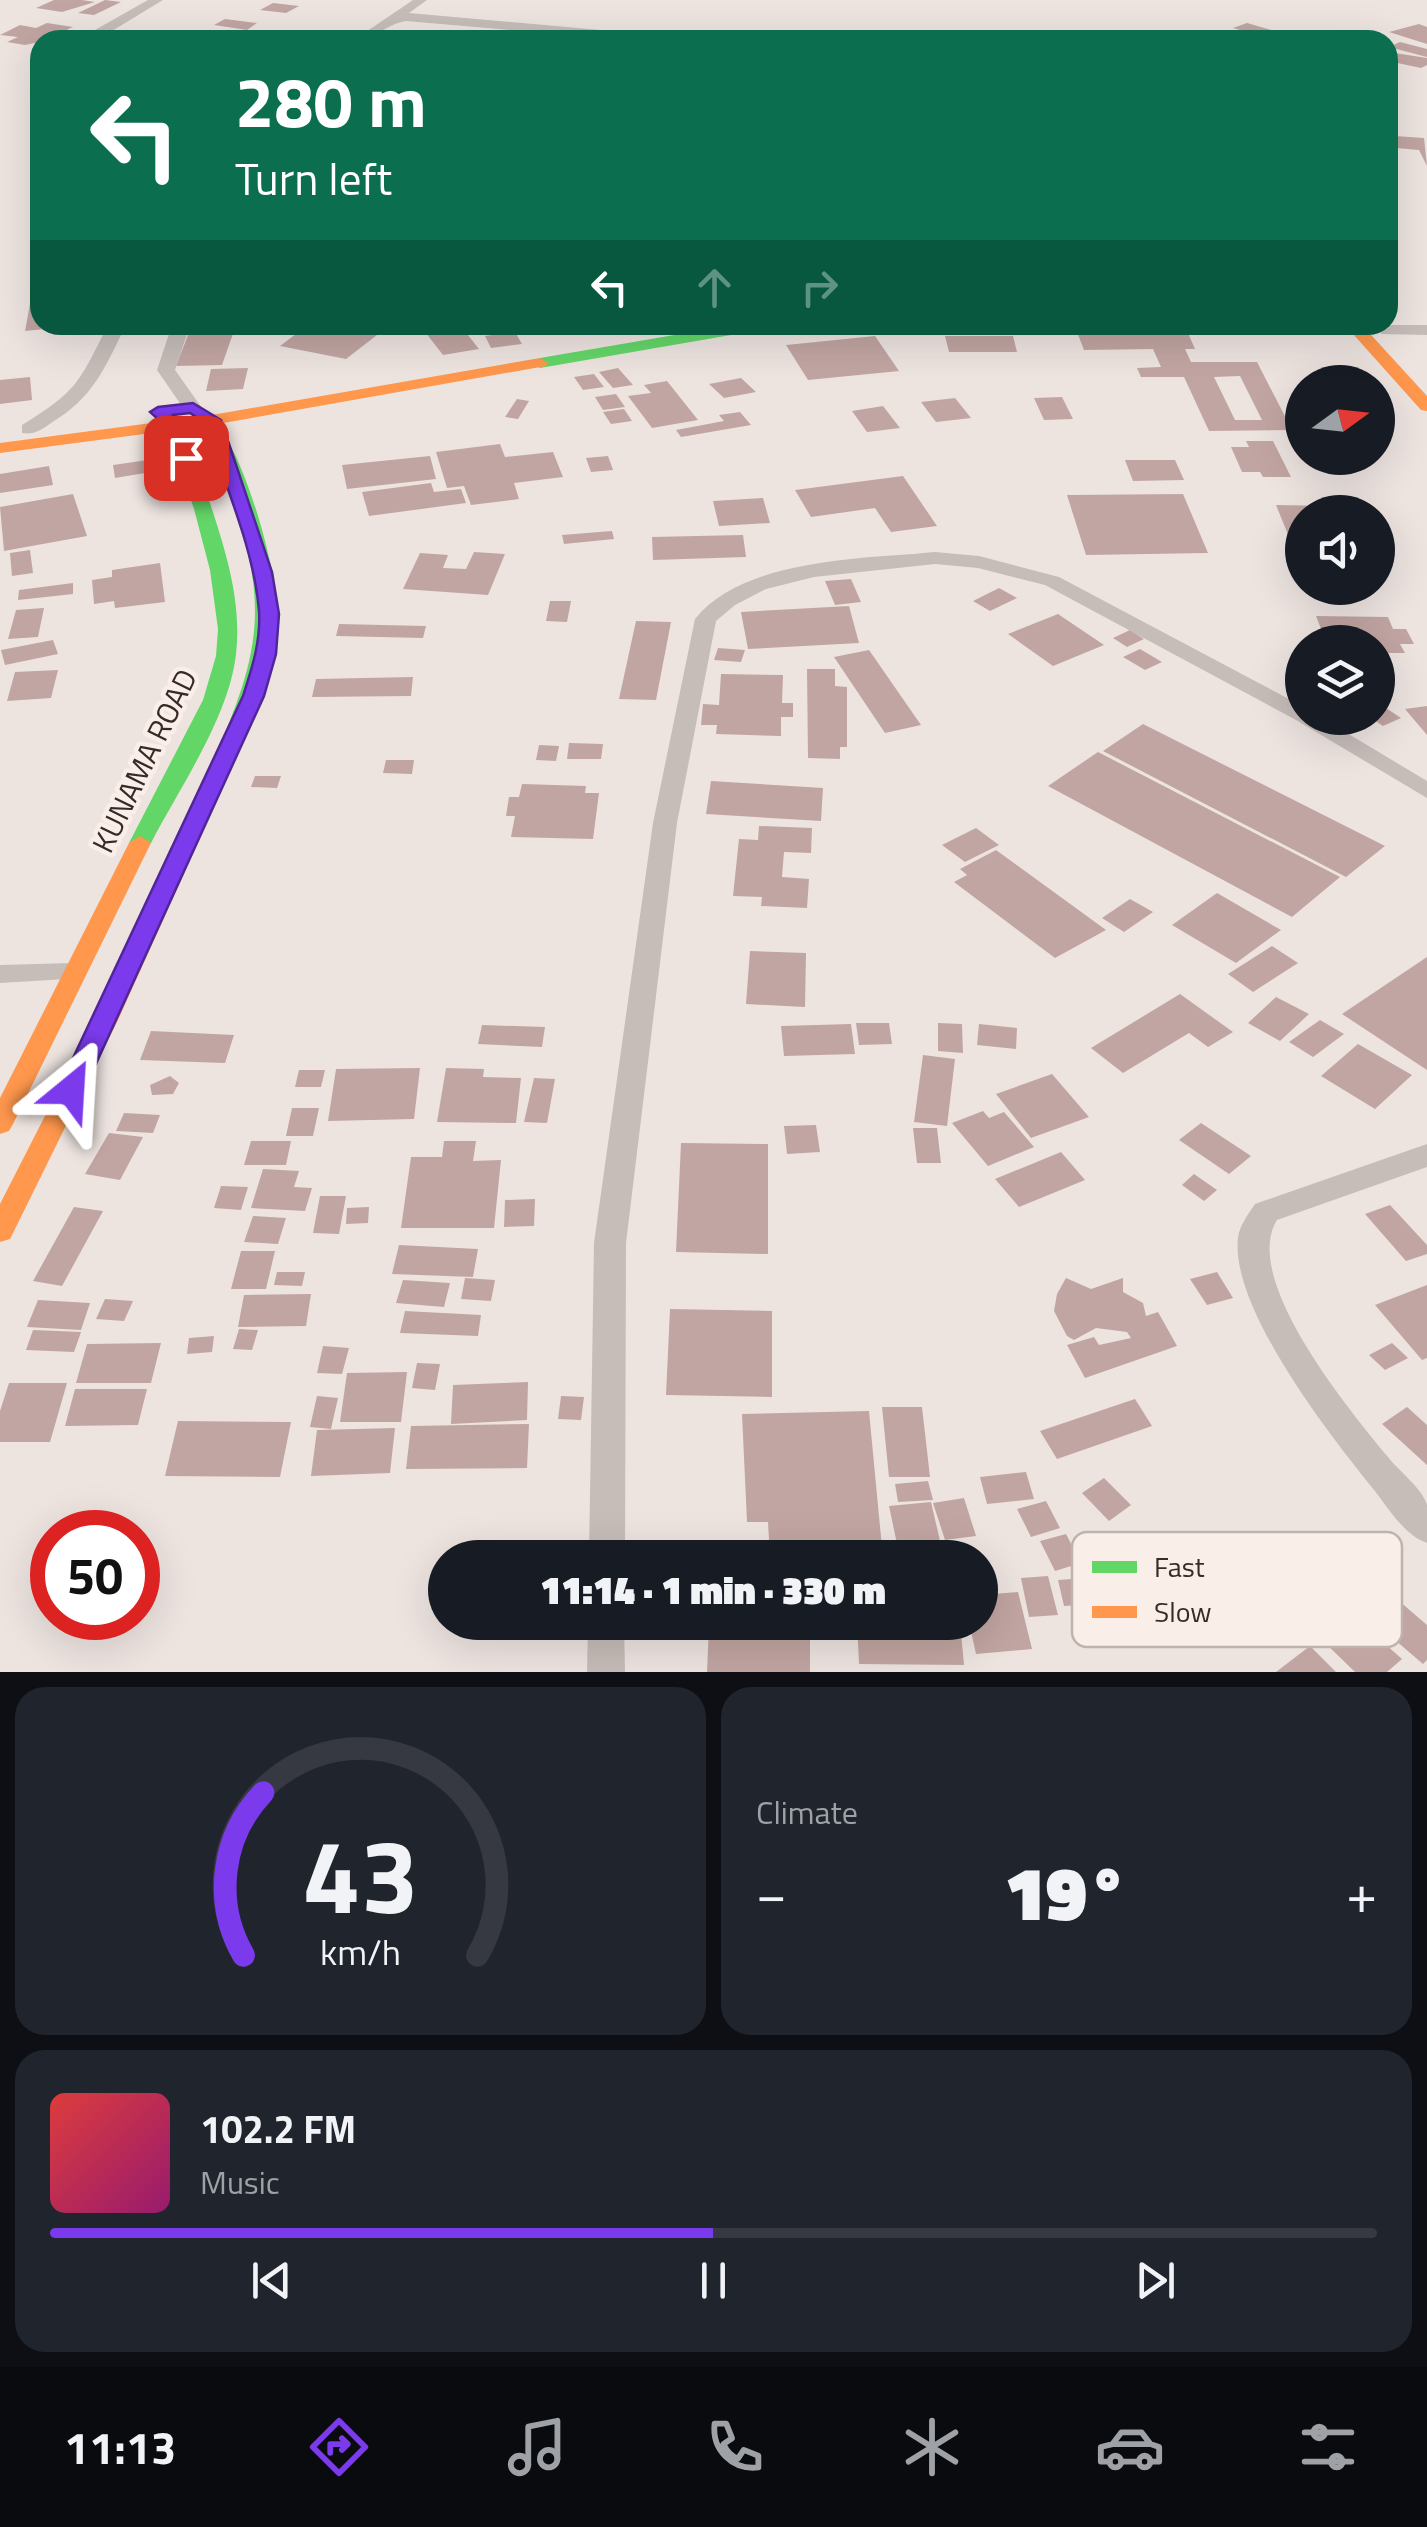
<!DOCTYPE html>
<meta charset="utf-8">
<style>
body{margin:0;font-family:"Titillium Web",sans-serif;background:#20242c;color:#f1f3f6;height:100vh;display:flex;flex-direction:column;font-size:38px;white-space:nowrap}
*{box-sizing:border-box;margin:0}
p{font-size:32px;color:#9ea1a6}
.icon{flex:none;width:55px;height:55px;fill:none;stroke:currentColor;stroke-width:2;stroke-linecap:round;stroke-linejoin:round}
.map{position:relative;height:1672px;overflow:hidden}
.sheet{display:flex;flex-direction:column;gap:15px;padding:15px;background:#0d0f14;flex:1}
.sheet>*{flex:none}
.top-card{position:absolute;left:30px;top:30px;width:1368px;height:305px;border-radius:30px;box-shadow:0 10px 40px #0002;background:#0b6e4f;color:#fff;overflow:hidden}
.needle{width:65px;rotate:75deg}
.fabs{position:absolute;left:1285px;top:365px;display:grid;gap:20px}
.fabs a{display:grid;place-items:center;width:110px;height:110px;border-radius:50%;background:#171b24;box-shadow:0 10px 40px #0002;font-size:50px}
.speed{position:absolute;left:30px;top:1510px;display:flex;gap:20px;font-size:50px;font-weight:700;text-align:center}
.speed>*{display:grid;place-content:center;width:130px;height:130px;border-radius:50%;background:#171b24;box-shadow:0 10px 40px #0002;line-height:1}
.speed .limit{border:15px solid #d22;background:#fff;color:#111}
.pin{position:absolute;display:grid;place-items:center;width:85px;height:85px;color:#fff;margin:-42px;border-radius:20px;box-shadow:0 5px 15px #0006}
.me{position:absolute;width:110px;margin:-55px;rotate:27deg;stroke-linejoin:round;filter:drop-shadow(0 0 8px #0008)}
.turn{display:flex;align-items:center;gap:35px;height:210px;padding:0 40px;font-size:45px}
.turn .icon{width:130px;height:130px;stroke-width:2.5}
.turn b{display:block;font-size:70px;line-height:85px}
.lanes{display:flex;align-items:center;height:95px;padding:0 40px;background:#0003;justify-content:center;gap:50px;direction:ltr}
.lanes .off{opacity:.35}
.big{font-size:75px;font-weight:800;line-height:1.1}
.sheet .card{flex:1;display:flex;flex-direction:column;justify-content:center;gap:15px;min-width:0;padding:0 35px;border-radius:30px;background:#20242c}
.sheet .dial{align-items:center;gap:0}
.dial svg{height:260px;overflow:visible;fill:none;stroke:#363941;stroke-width:7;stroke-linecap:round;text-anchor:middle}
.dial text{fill:#f1f3f6;stroke:none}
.song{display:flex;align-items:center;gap:30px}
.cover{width:120px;height:120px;border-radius:15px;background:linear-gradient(135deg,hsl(0 70% 55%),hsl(320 70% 35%))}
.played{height:10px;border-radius:5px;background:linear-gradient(90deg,#7c3aed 50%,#363941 50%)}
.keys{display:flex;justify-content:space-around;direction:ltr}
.heat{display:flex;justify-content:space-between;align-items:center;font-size:55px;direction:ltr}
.sheet .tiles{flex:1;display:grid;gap:15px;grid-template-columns:1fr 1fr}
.card:last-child{grid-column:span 2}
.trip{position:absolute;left:428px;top:1540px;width:570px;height:100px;border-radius:50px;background:#171b24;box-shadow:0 10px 40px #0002;font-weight:800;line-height:100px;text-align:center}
.tab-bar{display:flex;height:160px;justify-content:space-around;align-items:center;background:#090b0e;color:#9ea1a6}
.tab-bar .icon{width:70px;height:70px}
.tab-bar .on{color:#7c3aed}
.tab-bar b{font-size:45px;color:#f1f3f6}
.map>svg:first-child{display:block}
</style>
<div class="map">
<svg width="1427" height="1672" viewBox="0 0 1427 1672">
<rect width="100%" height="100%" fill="#ede4e0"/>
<g fill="#c1a5a2" fill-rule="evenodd">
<path d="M54 0H82L95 2 62 12 36 8Z"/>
<path d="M105 0 121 2 94 15 78 13Z"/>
<path d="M273 3 299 6 286 13 260 10Z"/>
<path d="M225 19 257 23 247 30 214 25Z"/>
<path d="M47 23 73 27 60 33 73 35 25 45 7 42 18 37 0 35 20 25 36 28Z"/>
<path d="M1247 23 1285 34 1271 39 1233 28Z"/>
<path d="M1419 24 1427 27V44L1389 32Z"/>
<path d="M1191 32 1208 33 1226 40H1168Z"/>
<path d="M1400 42 1427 49V57L1389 47Z"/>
<path d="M1388 52 1427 58V65L1421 68 1388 61Z"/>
<path d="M1395 136 1424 138 1427 166 1419 150 1396 148Z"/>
<path d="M30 304H40V325H46L45 329 25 331Z"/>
<path d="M192 325H236L222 365 176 366Z"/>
<path d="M308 325H372L386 328 346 359 280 346Z"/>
<path d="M439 325H460L479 349 443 355 422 328Z"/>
<path d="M1175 331 1188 333 1195 349H1185L1191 362H1257L1292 430 1209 431 1184 377H1141L1137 368 1161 367 1153 349 1084 350 1077 332ZM1240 376 1262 420H1235L1214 377Z"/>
<path d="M515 332 522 344 491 348 485 336Z"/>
<path d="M875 336 899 371 808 380 786 345Z"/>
<path d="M945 336H1013L1017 352H949Z"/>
<path d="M248 368 243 389 206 391 211 369Z"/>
<path d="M618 368 633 385 613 388 599 372Z"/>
<path d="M594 374 604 387 583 390 574 377Z"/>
<path d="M30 377 32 400 0 404V380Z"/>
<path d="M741 378 756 392 724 398 709 384Z"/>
<path d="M667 381 698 420 652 428 628 396 651 393 644 385Z"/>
<path d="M616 394 625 407 603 410 595 397Z"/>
<path d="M1062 397 1073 419 1044 420 1034 398Z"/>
<path d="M955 398 971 418 936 422 921 402Z"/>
<path d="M517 399 529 401 518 419 505 417Z"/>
<path d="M883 406 900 428 867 432 852 411Z"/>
<path d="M624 409 632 421 611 424 603 412Z"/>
<path d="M740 412 751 425 681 437 676 430 724 421 719 415Z"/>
<path d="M1246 441H1273L1291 477H1263L1260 472H1242L1231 447H1249Z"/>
<path d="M500 444 505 457 553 452 563 477 514 483 519 499 471 505 464 486 447 488 436 452Z"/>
<path d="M430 456 436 479 347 489 342 465Z"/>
<path d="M608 456 613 470 591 472 586 458Z"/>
<path d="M1316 458H1349L1356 469H1322Z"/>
<path d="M148 460 151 472 115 478 113 465Z"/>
<path d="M1125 460H1175L1184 480 1133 481Z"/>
<path d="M49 466 53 485 0 493V474Z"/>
<path d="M903 476 937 526 891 532 875 508 811 517 795 490Z"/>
<path d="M431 483 434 492 461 489 466 503 369 516 362 492Z"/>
<path d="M73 494 87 536 4 551 0 507Z"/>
<path d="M1183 494 1208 553 1086 555 1067 495Z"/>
<path d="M763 498 770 523 719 526 713 501Z"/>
<path d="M1276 505 1335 506 1338 512H1302V537H1289Z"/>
<path d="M612 531 614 539 564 544 562 535Z"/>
<path d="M743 535 746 557 653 560 652 537Z"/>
<path d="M30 550 33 573 12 576 10 553Z"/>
<path d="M474 552 505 554 488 595 403 589 420 553 448 555 443 568 466 569Z"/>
<path d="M160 563 165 602 115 608 114 601 94 604 92 580 112 577V570Z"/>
<path d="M851 579 861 602 835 605 825 581Z"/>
<path d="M73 583V594L18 600 19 590Z"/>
<path d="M999 588 1017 598 990 611 973 601Z"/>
<path d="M1307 588H1365L1369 595 1309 594Z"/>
<path d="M550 601H571L567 622 546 621Z"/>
<path d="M849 606 859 643 748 649 741 612Z"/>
<path d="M44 608 38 637 8 639 16 610Z"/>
<path d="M1058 614 1104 645 1053 666 1008 634Z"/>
<path d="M1316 616 1388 617 1393 629H1406L1414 644H1400L1405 653H1378V642H1326Z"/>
<path d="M636 621 671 622 656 700 619 699Z"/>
<path d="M339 624 426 626 423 638 336 636Z"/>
<path d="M1130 630 1144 639 1127 647 1113 638Z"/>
<path d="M53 640 58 654 5 665 1 650Z"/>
<path d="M718 648 745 650 741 662 714 660Z"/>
<path d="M1140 649 1162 662 1145 670 1123 657Z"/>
<path d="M869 650 921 725 885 733 834 657Z"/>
<path d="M807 669H835V686L847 687V747H840V759L808 758Z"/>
<path d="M58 670 51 698 7 701 15 672Z"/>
<path d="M721 674 783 675 782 703H793V717H781V736L716 734 717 725H701L703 704 719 705Z"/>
<path d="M413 677 411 696 312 697 316 679Z"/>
<path d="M1383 706 1401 718 1383 726 1371 718H1378V709Z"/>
<path d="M1427 706V735L1405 709Z"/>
<path d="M1143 724 1385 846 1346 877 1103 751Z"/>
<path d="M569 743 603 744 601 759H567Z"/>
<path d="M539 745 559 746 556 761 536 760Z"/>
<path d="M1098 752 1340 877 1292 917 1048 786Z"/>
<path d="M386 760H414L412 774 383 773Z"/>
<path d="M255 776H281L277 788 251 787Z"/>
<path d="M711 781 823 788 821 821 706 814Z"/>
<path d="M522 784 586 786 585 793H599L593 839 511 837 515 816H506L509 797H519Z"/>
<path d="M759 826 812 828 811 853 784 852 782 877 809 879 807 908 761 906 762 897 733 896 739 839 758 840Z"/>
<path d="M976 828 999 845 965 862 942 845Z"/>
<path d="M996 850 1106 930 1055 958 954 882 967 875 960 869Z"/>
<path d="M1217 893 1281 930 1236 963 1172 925Z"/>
<path d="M1130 899 1153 912 1124 932 1102 918Z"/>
<path d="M1272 946 1298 963 1253 992 1228 974Z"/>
<path d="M750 951 806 953 805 1007 746 1004Z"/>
<path d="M1427 957V1070L1342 1014Z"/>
<path d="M1180 994 1233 1032 1208 1047 1189 1033 1123 1073 1091 1048Z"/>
<path d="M1276 997 1309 1014 1280 1041 1248 1023Z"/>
<path d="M1320 1020 1344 1034 1313 1057 1289 1042Z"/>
<path d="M856 1023H889L892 1044 859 1045Z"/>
<path d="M938 1023 962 1024 963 1053 938 1051Z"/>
<path d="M851 1024 855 1054 784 1056 781 1026Z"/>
<path d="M979 1024 1017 1028 1016 1049 977 1045Z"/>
<path d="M482 1025 545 1027 542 1047 478 1044Z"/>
<path d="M151 1031 234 1035 225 1063 140 1060Z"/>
<path d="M1358 1044 1412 1075 1375 1109 1321 1076Z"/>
<path d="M923 1055 955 1059 947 1126 914 1122Z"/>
<path d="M420 1068 414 1119 328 1121 336 1069Z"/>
<path d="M446 1068 484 1069 483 1077 521 1078 516 1123 437 1122Z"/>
<path d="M299 1070H325L321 1087H295Z"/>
<path d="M1052 1074 1089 1117 1031 1138 996 1094Z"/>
<path d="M170 1076 179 1083 173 1094 152 1095 150 1085Z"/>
<path d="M534 1078 555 1079 547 1123 524 1122Z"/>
<path d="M292 1108H319L313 1136H286Z"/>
<path d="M983 1111 989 1118 1004 1112 1034 1147 988 1166 952 1123Z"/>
<path d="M124 1113 160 1115 153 1133 116 1131Z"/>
<path d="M1201 1123 1251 1156 1229 1174 1179 1140Z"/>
<path d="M816 1125 820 1152 787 1154 784 1126Z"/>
<path d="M913 1128H937L941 1163H917Z"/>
<path d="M109 1133 143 1137 120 1180 85 1174Z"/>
<path d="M251 1141H291L286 1165H244Z"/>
<path d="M444 1141H476L473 1161 501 1160 494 1228H401L411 1157H442Z"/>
<path d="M681 1143 768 1144V1254L676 1252Z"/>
<path d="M1061 1152 1085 1180 1019 1207 995 1179Z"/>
<path d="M263 1169 299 1171 294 1187 312 1188 305 1211 251 1208Z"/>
<path d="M1194 1174 1217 1190 1204 1201 1182 1185Z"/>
<path d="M221 1186 248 1187 241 1210 214 1208Z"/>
<path d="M320 1196H346L339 1234 313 1233Z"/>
<path d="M535 1199 534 1226 504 1227 505 1200Z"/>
<path d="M1390 1205 1427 1245V1254L1406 1261 1365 1214Z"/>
<path d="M74 1207 103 1211 62 1286 33 1281Z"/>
<path d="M369 1207 368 1223 346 1224 347 1208Z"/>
<path d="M253 1216 286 1218 278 1244 244 1242Z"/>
<path d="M399 1245 478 1249 473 1277 392 1274Z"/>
<path d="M241 1251H275L266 1289H231Z"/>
<path d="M277 1272H305L302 1286 274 1285Z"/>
<path d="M1217 1272 1233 1298 1207 1305 1190 1279Z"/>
<path d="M465 1278 495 1280 491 1301 461 1299Z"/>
<path d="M1066 1278 1091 1289 1123 1278V1292L1143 1303 1146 1316 1158 1312 1177 1346 1085 1378 1067 1345 1094 1337 1099 1345 1131 1338 1127 1332 1096 1328 1074 1340 1067 1336 1054 1311 1057 1294Z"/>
<path d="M403 1280 450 1283 444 1307 396 1303Z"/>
<path d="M1427 1285V1358L1422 1360 1375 1305Z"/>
<path d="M311 1294 306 1326 238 1327 244 1295Z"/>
<path d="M105 1299 133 1301 124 1321 96 1319Z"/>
<path d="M38 1300 90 1303 81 1330 27 1327Z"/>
<path d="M670 1309 772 1311V1397L666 1395Z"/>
<path d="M405 1311 481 1315 478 1336 400 1333Z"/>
<path d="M239 1329 258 1330 252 1350 233 1349Z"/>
<path d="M33 1330 81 1332 74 1352 26 1350Z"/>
<path d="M214 1336 212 1352 187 1354 189 1338Z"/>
<path d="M161 1343 151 1383H76L87 1344Z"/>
<path d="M1392 1343 1408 1358 1385 1370 1369 1355Z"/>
<path d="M323 1346 349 1348 342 1374 317 1373Z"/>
<path d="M417 1363 440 1364 435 1390 412 1388Z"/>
<path d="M407 1372 401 1422H340L347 1373Z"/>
<path d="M528 1382 527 1420 451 1424 453 1385Z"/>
<path d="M9 1383H67L50 1442H0V1411Z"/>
<path d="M75 1389H147L138 1425 65 1426Z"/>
<path d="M317 1396 338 1398 331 1429 310 1427Z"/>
<path d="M561 1396 584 1397 581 1420 558 1419Z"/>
<path d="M1135 1399 1152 1426 1057 1459 1040 1431Z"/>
<path d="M882 1407H922L930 1477H889Z"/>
<path d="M1407 1407 1427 1425V1465L1382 1424Z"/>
<path d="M869 1411 883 1558H770L768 1522H747L742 1414Z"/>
<path d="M178 1421 291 1422 280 1477 165 1476Z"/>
<path d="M529 1424 527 1468 406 1469 411 1426Z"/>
<path d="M395 1428 390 1473 311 1476 317 1430Z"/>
<path d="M1026 1472 1034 1499 987 1504 980 1477Z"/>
<path d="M1104 1478 1131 1505 1109 1521 1082 1493Z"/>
<path d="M928 1481 933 1500 898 1502 895 1484Z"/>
<path d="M964 1498 976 1536 945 1540 933 1503Z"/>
<path d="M1046 1501 1060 1528 1031 1537 1017 1509Z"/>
<path d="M931 1502 944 1558H900L889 1506Z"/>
<path d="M1066 1534 1081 1563 1055 1571 1040 1541Z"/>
<path d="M1048 1576 1058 1615 1029 1617 1021 1578Z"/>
<path d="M1086 1578 1092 1604 1064 1606 1058 1580Z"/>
<path d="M1377 1582 1427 1625V1660L1423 1664 1353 1604Z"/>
<path d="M1018 1592 1032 1649 976 1654 969 1622H980V1595Z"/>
<path d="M1349 1612 1402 1659 1387 1672H1355L1319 1637Z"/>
<path d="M857 1622H960L964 1665 859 1664Z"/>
<path d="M709 1626 810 1630V1672H707Z"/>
<path d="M1310 1646 1336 1672H1276Z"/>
</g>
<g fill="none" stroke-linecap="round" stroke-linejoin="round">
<g fill="#c6bdb9" fill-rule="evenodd">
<path d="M148 0H163L107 34 110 40H98L95 30Z"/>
<path d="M413 0H427L409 13 668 36 674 40H624L406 21C386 24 375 40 354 40Z"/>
<path d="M108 325H126C104 369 94 397 51 423 41 430 34 435 22 433V425C78 391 79 382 108 325Z"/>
<path d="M172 325H190L175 370 202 408 200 412H186L157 370Z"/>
<path d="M1388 325H1427V335L1381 334V326Z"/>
<path d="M935 552 979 556 1059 577 1302 706V718H1322L1427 781V798L1296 720 1045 585 978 568 935 564 814 577 766 589 735 605 716 621 677 823 626 1243 625 1558H589L594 1243 653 823 695 619C744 558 863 559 935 552Z"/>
<path d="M73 963 83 966 87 972 83 978 0 983V965Z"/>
<path d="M1427 1144V1167L1277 1220C1240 1279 1351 1412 1388 1457 1398 1470 1423 1489 1427 1505 1427 1516 1427 1532 1427 1543 1404 1535 1389 1509 1374 1490 1331 1437 1230 1308 1238 1238 1239 1226 1249 1213 1255 1204Z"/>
<path d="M588 1622H624L625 1672H587Z"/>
</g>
<g fill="#63d668" fill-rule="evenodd">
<path d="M733 325H768L760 330 540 368 532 363 540 358Z"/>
<path d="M193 403C235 417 270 547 275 590 277 608 277 626 275 644 270 682 253 719 238 754L227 760 216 754C259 655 269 606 233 502 225 479 220 450 206 430 200 421 192 415 185 408Z"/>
<path d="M158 407C189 418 193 454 203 482 221 537 243 596 236 654 229 717 180 787 151 843L140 850 129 843 203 700 216 656 218 629 210 570 194 509 167 427 150 412Z"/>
</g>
<g fill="#ff974d" fill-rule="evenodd">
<path d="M1345 325H1362L1427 396V411L1421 410Z"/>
<path d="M540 358 548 363 546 366 212 425 0 453V443L212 415Z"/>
<path d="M227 748 238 754 118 1020 14 1231 10 1239 0 1242V1204L94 1020 216 754Z"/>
<path d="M140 836 151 843 13 1124 9 1131 0 1134V1098L129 843Z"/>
</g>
</g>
<path fill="#7c3aed" stroke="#51269a" stroke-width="2.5" d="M193 403 221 420 272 572 279 614 276 654 264 696 84 1090 80 1097H62L58 1090 243 696C252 668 261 641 259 611 254 548 224 483 205 423L190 413 173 415 184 426 194 458 186 464 177 458 168 428 150 412 158 407Z"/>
<g text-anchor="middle" stroke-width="9" stroke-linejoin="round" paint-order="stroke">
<g font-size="30" fill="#372a28" stroke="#faeee8">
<text transform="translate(145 761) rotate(-64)" y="10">KUNAMA ROAD</text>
</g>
</g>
<rect x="1072" y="1532" width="330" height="115" rx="15" fill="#faeee8" stroke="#c0b3ae" stroke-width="2.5"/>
<rect x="1092" y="1561" width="45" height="12" fill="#63d668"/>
<rect x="1092" y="1606" width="45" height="12" fill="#ff974d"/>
<g font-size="28" fill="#372a28">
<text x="1154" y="1577">Fast</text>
<text x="1154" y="1622">Slow</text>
</g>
</svg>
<div class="fabs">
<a><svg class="needle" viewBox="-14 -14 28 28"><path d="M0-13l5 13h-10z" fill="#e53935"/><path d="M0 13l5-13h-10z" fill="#9ea1a6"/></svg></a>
<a><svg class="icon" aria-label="sound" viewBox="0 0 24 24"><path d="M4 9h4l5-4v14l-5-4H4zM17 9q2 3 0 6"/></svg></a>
<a><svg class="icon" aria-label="layers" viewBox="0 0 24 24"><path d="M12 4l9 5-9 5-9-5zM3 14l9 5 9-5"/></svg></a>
</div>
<div class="speed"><div class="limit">50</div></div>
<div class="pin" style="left:186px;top:458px;background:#d93025"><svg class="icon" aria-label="arrive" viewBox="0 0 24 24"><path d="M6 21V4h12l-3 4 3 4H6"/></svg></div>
<svg class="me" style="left:71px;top:1090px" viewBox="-20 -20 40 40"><path d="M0-17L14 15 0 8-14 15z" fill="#7c3aed" stroke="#fff" stroke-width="4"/></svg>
<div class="trip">11:14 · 1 min · 330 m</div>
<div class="top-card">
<div class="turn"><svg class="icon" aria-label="left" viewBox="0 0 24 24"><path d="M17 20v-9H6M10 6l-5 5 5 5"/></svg><div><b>280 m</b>Turn left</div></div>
<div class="lanes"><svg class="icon" aria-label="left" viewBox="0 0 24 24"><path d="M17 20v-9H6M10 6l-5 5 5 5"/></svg><svg class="icon off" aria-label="ahead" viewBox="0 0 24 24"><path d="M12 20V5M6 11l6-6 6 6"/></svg><svg class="icon off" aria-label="right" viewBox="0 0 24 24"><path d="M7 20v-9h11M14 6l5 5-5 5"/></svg></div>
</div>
</div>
<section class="sheet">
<div class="tiles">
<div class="card dial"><svg viewBox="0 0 100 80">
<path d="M14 69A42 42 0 1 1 86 69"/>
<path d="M14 69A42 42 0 0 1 20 19" stroke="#7c3aed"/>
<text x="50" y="56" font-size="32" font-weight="700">43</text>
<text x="50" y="72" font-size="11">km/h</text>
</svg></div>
<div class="card"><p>Climate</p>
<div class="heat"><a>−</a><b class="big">19°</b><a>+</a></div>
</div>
<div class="card">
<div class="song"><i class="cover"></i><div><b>102.2 FM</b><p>Music</p></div></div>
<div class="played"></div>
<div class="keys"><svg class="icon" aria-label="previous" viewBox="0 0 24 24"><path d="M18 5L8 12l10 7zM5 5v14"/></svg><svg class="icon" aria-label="pause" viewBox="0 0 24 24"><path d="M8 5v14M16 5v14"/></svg><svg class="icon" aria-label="next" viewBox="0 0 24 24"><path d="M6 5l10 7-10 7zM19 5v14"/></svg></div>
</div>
</div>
</section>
<nav class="tab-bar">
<b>11:13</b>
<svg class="icon on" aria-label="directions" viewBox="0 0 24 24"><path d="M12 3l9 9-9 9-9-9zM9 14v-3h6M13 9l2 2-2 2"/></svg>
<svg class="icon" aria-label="music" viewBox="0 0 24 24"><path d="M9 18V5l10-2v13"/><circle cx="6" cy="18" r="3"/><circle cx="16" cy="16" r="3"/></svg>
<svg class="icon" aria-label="phone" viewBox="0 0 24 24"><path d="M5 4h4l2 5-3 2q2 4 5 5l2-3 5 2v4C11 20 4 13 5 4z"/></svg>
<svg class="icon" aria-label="climate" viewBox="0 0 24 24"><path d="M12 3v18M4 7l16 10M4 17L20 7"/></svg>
<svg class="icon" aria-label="car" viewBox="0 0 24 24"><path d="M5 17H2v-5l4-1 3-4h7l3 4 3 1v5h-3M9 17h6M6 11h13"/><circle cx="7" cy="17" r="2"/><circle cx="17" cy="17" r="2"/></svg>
<svg class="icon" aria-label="filters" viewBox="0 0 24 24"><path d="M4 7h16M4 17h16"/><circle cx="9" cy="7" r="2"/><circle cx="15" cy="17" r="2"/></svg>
</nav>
